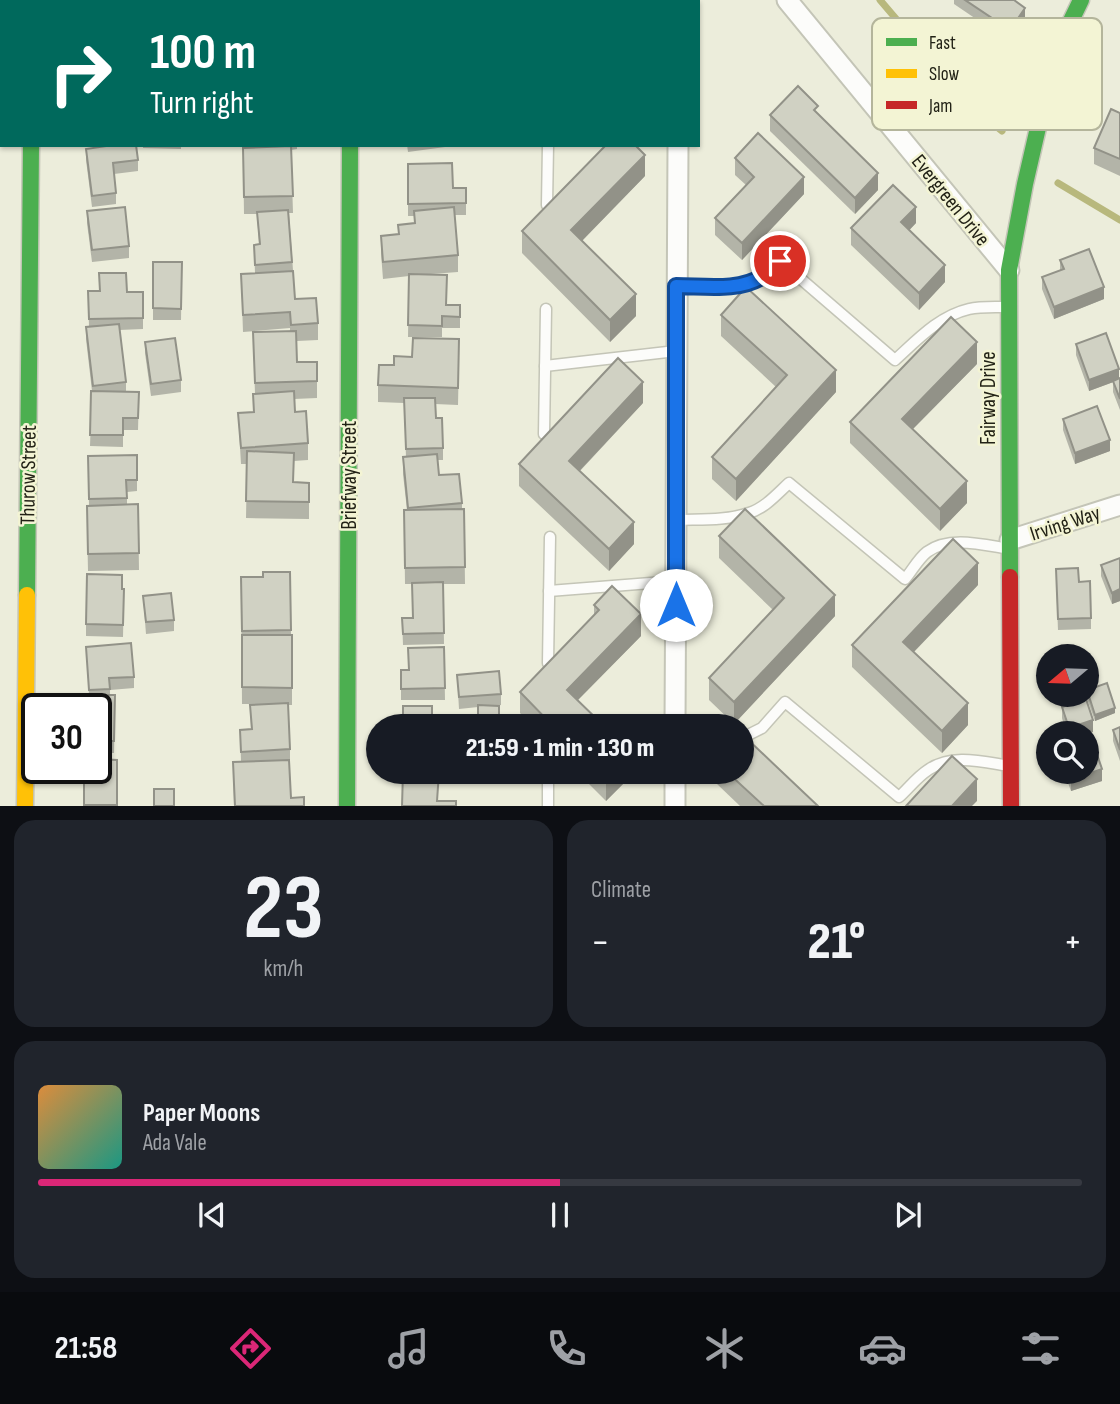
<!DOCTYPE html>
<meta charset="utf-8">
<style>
body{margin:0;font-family:"Sofia Sans Condensed",sans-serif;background:#20242c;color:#f1f3f6;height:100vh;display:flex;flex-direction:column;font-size:26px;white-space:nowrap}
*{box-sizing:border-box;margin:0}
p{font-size:23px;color:#9ea1a6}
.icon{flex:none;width:38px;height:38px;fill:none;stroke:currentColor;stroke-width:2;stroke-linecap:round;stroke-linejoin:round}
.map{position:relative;height:806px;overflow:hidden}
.sheet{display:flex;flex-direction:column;gap:14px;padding:14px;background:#0d0f14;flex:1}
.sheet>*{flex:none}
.banner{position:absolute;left:0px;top:0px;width:700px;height:147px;box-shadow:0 2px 5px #0004;background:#00695c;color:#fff;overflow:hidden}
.needle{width:46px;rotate:251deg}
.controls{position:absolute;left:1036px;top:644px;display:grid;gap:14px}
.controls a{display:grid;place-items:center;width:63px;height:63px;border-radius:50%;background:#171b24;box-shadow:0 2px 5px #0004;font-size:35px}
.speed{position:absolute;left:21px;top:693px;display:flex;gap:14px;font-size:35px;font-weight:700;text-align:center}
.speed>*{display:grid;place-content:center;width:91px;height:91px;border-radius:50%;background:#171b24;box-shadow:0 2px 5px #0004;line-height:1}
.speed .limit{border:4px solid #111;border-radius:10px;background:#fff;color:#111}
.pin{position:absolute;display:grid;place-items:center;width:60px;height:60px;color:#fff;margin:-30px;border:4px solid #fff;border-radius:50%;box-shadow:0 2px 7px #0007}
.me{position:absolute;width:77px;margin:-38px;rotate:0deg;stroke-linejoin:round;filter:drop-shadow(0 0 5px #0008)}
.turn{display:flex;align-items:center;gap:24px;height:147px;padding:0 35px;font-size:32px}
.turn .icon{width:91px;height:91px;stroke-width:2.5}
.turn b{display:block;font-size:49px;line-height:60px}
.big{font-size:52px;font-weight:800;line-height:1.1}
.sheet .tile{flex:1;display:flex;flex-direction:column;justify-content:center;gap:10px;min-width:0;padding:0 24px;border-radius:21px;background:#20242c}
.sheet .dial{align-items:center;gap:0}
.dial b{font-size:91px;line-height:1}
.song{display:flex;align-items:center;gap:21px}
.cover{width:84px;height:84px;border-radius:10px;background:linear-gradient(135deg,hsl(30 70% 55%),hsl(170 70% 35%))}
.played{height:7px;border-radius:4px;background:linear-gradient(90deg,#db2777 50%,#363941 50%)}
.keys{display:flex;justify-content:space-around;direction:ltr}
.heat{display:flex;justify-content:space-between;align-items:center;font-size:38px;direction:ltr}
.sheet .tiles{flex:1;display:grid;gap:14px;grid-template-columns:1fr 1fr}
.tile:last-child{grid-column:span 2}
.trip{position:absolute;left:366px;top:714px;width:388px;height:70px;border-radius:35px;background:#171b24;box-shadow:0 2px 5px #0004;font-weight:800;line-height:70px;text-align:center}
.dock{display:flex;height:112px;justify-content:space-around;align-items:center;background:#090b0e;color:#9ea1a6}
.dock .icon{width:49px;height:49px}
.dock .active{color:#db2777}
.dock b{font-size:32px;color:#f1f3f6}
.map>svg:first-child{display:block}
</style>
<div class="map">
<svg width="1120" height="806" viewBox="0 0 1120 806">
<rect width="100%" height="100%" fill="#eceddb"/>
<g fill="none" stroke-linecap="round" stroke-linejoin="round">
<g stroke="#b8b87d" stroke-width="7">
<path d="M880 0 967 102 1002 131"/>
<path d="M1058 183 1120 220"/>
</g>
<defs>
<g id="lane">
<path d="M547 205 548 145"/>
<path d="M676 286C704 286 739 292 763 276 769 272 775 266 780 261L895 360C917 340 939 316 969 309 981 306 996 307 1008 307"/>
<path d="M545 366 676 351"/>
<path d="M544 434 546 309"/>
<path d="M676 520C699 519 726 521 749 513 765 508 777 494 789 483L905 579C912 571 918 559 927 552 949 535 984 545 1010 549"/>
<path d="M549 591 676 581"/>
<path d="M548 663 550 537"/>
<path d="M742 738 762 728 785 702 899 797C908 789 917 777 928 770 952 753 983 762 1010 766"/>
<path d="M548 773V806"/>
</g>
<g id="street">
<path d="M787 0 1009 270"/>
<path d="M33 2V0"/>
<path d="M351 2V0"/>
<path d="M679 2V0"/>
<path d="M1010 540 1120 505"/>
<path d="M675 726 678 145"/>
<path d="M675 806V772"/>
</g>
<g id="fast">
<path d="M1010 577 1009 270 1025 184 1055 54 1081 0"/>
<path d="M27 595 31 145"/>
<path d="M347 806 350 145"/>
</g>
<path id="slow" d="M25 806 27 595"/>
<path id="jam" d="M1010 577 1011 806"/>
</defs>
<use href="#lane" stroke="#c4c5b7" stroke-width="13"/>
<use href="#street" stroke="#c4c5b7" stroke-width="23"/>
<use href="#fast" stroke="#c4c5b7" stroke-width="19"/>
<use href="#slow" stroke="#c4c5b7" stroke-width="19"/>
<use href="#jam" stroke="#c4c5b7" stroke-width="19"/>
<use href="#lane" stroke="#fcfcfa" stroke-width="10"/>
<use href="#street" stroke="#fcfcfa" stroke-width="19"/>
<use href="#fast" stroke="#4caf50" stroke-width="16"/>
<use href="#slow" stroke="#ffc107" stroke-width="16"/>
<use href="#jam" stroke="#c62828" stroke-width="16"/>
</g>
<g fill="#b3b4a8">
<path d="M91 0H138L92 2Z"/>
<path d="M954 0H1014L1025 19 1010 42 954 4Z"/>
<path d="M1120 113V176L1094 164V148Z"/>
<path d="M770 115H818L878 190 855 214 770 131Z"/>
<path d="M143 145H181V149L143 148Z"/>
<path d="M268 145H297V149L291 150 293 213H289L295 299 318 323V340L297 341V362H317V398L294 399 295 412 308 443V460L294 461 293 482 309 483V519L246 518 247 464H241L238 413 253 412V394H255L253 332 290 331V328L243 332 241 274 255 273 254 245 259 244 257 214H244L243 148 268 147Z"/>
<path d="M407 145H460L408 152Z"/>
<path d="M86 149 138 160V171L114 174 116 193V204L92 207 86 160Z"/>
<path d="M735 158 804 194 742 260 715 235V218L746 185 735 175Z"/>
<path d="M408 164 453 188H466V215H455L458 255V272L431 274 446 305H460V328H442V337H408L409 276 383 279 381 253V236L398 234V225L414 224V216H408Z"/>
<path d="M645 176 582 241 636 316 610 342 522 253V231Z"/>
<path d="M87 211 129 246V258L92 262 87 223Z"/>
<path d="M916 223 909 230 945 282 919 310 851 245V228Z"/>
<path d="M1060 260 1104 299 1054 319 1042 289V277L1060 270Z"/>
<path d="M153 262H182L181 320H153Z"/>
<path d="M88 291 143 292V329L119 330 126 382V391L139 392 138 430H123V447L90 446 92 391 86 339V327H89Z"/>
<path d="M721 315 836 392 736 501 712 479V457L776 387 721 336Z"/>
<path d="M145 342 181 380V392L151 396 145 353Z"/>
<path d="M1076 344 1120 378V410L1113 392V382L1089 391 1076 355Z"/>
<path d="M459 356 458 405 435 404 436 418 443 448V460H438L439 475 462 503V509H464L465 584H443L444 644 403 645 402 618H413L412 584H405L404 510H407L403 474V457H406L404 403 378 402V385L394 365 412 357Z"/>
<path d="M977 364 913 429 967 503 940 531 850 443V422Z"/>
<path d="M643 403 580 471 634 544 609 571 519 486V464Z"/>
<path d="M1063 419 1110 451 1075 464 1063 430Z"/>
<path d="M137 455V491L127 492V505L138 504 139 570 88 571 87 523 89 506 88 456Z"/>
<path d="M719 536 835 616 734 724 709 700V678L773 610 719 558Z"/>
<path d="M1120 558V601L1112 604 1101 576V565Z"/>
<path d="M290 572 291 635H292V705H288L290 749V761H289L291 798 304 806H234L233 762 241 761 240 730 251 729 250 705 257 704H242L241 577H263Z"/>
<path d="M1056 580 1079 582 1091 618V629L1058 630Z"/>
<path d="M978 585 914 652 968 725 942 753 852 667V645Z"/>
<path d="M122 589H124L123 637 86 636V624Z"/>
<path d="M143 596 174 620V631L146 634Z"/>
<path d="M594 605 641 636 578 700 604 726H532L520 713V692L594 616Z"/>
<path d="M86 647 134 677V688L110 690V695H115L114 753H96V709L89 695Z"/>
<path d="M444 647 445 700H401V670H409Z"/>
<path d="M457 675 501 694V705L496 706H499V726H478V707L459 709Z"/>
<path d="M1087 690 1115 713 1095 721 1086 696Z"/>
<path d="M1062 707 1093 732 1087 734 1066 733 1062 718Z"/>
<path d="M1120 727V761L1113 741V730Z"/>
<path d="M577 772H632V775L606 801Z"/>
<path d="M717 772H742L818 806H740L717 784Z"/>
<path d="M1064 772H1087L1102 781 1071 791Z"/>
</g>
<g fill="#929288">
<path d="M573 0H594L592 2H573Z"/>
<path d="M1025 8V19L1010 42V30Z"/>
<path d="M645 155V176L571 252V230Z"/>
<path d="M878 173V190L855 214V198Z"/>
<path d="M804 177V194L742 260V243Z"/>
<path d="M916 207V223L901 239V222Z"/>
<path d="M945 265V282L919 310V293Z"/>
<path d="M1104 287V299L1054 319V307Z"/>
<path d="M636 294V316L610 342V320Z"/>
<path d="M977 342V364L902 440V419Z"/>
<path d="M1119 369V380L1089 391V380Z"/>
<path d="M836 370V392L736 501V479Z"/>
<path d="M643 382V403L569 482V461Z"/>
<path d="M1110 440V451L1075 464V453Z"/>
<path d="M967 481V503L940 531V509Z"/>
<path d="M634 522V544L609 571V549Z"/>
<path d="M978 563V585L903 663V642Z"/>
<path d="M1120 589V601L1112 604V593Z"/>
<path d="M835 595V616L734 724V702Z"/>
<path d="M641 614V636L567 711V690Z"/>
<path d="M968 703V725L942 753V731Z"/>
<path d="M1115 708V713L1095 721V715Z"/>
<path d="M1093 720V732L1087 734 1069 733V728Z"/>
<path d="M1102 769V781L1071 791V780Z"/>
<path d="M613 772H632V775L606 801V780Z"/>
<path d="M977 779V801L972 806H952Z"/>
</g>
<g fill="#d0d1c3" stroke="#929288" stroke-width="2">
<rect x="92" y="0" width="26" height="2"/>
<rect x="255" y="0" width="38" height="2"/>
<rect x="411" y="0" width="39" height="2"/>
<path d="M526 0H573L575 2H524Z"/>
<path d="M965 0H1014L1025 8 1010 30Z"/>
<path d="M798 86 818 106 814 110 878 173 855 198 770 115Z"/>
<path d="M1111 109 1120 113V159L1094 148Z"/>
<path d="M758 133 804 177 742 243 715 218 754 177 735 158Z"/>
<path d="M113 145H136L138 160 113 163 116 193 92 196 86 149Z"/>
<path d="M606 145H635L645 155 571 230 636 294 610 320 522 231Z"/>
<path d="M291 146 293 196 244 197 243 148Z"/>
<path d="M452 163 453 188H466V203L408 204V164Z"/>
<path d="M893 185 916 207 901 222 945 265 919 293 851 228Z"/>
<path d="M125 207 129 246 92 250 87 211Z"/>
<path d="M454 207 458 255 383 262 381 236 399 234 398 225 415 223 414 211Z"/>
<path d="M288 210 292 262 255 265 254 245 260 244 257 212Z"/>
<path d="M1089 249 1104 287 1054 307 1042 277 1064 269 1060 260Z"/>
<path d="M153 262H182L181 309 153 308Z"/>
<path d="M293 271 295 299 316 298 318 323 291 325 290 312 243 315 241 274Z"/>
<path d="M99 273H126L127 292H143V318L89 319 88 291H100Z"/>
<path d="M409 274 447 275 446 305H460V317L442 316V326L408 325Z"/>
<path d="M746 287 836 370 736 479 712 457 787 375 721 315Z"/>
<path d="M951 317 977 342 902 419 967 481 940 509 850 422Z"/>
<path d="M119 324 126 382 93 386 86 327Z"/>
<path d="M296 331 297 362H317V381L255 383 253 332Z"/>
<path d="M1106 333 1119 369 1089 380 1076 344Z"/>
<path d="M175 338 181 380 151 384 145 342Z"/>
<path d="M413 338 459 339 458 388 378 385 379 365H394V356L412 357Z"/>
<path d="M618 358 643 382 569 461 634 522 609 549 519 464Z"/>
<path d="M1120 378V399L1113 381Z"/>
<path d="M91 391 139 392 138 418H123V435H90Z"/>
<path d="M294 391 295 412 306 411 308 443 241 448 238 413 254 412 253 394Z"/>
<path d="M404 398H435L436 418H442L443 448 406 449Z"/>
<path d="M1097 406 1110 440 1075 453 1063 419Z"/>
<path d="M247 451 294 453 293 482 309 483V502L246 501Z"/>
<path d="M437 454 439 475 459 474 462 503 408 508 403 457Z"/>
<path d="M137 455V480H126L127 498 89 499 88 456Z"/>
<path d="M138 504 139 553 88 554 87 506Z"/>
<path d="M464 509 465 567 405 568 404 510Z"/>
<path d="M745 509 835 595 734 702 709 678 784 598 719 536Z"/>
<path d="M953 539 978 563 903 642 968 703 942 731 852 645Z"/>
<path d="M1120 558V589L1112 593 1101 565Z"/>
<path d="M1078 568 1079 582 1090 581 1091 618 1058 619 1056 569Z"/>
<path d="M263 572H290L291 630 242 631 241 577H263Z"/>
<path d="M87 574 122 575V589H124L123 625 86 624Z"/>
<path d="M443 582 444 633 403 634 402 618H413L412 583Z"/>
<path d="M612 586 641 614 567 690 604 726H553L520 692 599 610 594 605Z"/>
<path d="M171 593 174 620 146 622 143 596Z"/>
<path d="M242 635H292V688L242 687Z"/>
<path d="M131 643 134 677 109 678 110 689 89 690 86 647Z"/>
<path d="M444 647 445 688 401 689V670H409L408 648Z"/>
<path d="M499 671 501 694 459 697 457 675Z"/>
<path d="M1107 683 1115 708 1095 715 1087 690Z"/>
<path d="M86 695H115L114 741H96V709H86Z"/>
<path d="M1086 699 1093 720 1069 728 1062 707Z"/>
<path d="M288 703 290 749 241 752 240 730 252 729 250 705Z"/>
<path d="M478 705 499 706V723H478Z"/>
<rect x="403" y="706" width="29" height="20"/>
<path d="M1120 727V750L1113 730Z"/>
<path d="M743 735 818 806H764L727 772H742Z"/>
<path d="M1091 737 1102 769 1071 780 1068 772H1087V738Z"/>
<path d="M952 756 977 779 952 806H906Z"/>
<path d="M96 759 117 760V805H84V768H96Z"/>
<path d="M289 760 291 798 304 797V806H235L233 762Z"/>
<path d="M403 772H439L437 801H456V806H402Z"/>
<path d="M598 772H613L606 780Z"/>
<rect x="154" y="789" width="20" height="17"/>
</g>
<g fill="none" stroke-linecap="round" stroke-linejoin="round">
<defs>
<path id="route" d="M676 605V286C704 286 739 292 763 276 769 272 775 266 780 261"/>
</defs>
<use href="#route" stroke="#114b97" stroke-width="18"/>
<use href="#route" stroke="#1a73e8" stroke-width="12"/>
</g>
<g text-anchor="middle" stroke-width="5" stroke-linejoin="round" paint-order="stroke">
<g font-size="21" fill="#222216" stroke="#f3f4d4">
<text transform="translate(951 200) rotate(51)" y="7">Evergreen Drive</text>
<text transform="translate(988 398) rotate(-90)" y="7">Fairway Drive</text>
<text transform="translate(28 475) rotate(-89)" y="7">Thurow Street</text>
<text transform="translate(349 475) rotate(-90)" y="7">Briefway Street</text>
<text transform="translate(1065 523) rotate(-18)" y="7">Irving Way</text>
</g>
</g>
<rect x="872" y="18" width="230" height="112" rx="10" fill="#f3f4d4" stroke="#b4b59b" stroke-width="2"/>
<rect x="886" y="38" width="31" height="8" fill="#4caf50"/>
<rect x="886" y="69" width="31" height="9" fill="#ffc107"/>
<rect x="886" y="101" width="31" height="8" fill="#c62828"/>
<g font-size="19" fill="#222216">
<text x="929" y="49">Fast</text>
<text x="929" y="80">Slow</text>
<text x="929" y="112">Jam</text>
</g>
</svg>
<div class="controls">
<a><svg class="needle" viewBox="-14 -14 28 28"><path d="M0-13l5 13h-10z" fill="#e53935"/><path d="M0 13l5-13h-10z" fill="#9ea1a6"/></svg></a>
<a><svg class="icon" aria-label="search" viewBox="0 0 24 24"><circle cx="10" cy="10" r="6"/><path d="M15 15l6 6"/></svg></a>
</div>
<div class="speed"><div class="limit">30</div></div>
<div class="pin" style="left:780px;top:261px;background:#d93025"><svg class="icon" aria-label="arrive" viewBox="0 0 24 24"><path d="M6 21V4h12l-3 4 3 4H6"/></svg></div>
<svg class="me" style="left:676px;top:605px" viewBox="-20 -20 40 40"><circle r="19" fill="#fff"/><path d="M0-13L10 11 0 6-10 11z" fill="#1a73e8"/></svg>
<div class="trip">21:59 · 1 min · 130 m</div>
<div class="banner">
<div class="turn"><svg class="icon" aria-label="right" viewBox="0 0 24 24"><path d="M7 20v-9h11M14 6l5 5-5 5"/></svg><div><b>100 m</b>Turn right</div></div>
</div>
</div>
<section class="sheet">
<div class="tiles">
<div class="tile dial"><b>23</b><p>km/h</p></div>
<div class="tile"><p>Climate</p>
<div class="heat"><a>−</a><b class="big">21°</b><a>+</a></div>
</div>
<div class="tile">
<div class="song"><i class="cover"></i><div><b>Paper Moons</b><p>Ada Vale</p></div></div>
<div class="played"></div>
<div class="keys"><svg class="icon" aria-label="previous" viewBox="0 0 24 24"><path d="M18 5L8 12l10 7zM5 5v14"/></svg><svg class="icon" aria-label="pause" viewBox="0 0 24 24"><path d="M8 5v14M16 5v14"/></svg><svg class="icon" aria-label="next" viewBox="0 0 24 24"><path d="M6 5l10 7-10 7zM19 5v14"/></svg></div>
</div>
</div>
</section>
<nav class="dock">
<b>21:58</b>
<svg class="icon active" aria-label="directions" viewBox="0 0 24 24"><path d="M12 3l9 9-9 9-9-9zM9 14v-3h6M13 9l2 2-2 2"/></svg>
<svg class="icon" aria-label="music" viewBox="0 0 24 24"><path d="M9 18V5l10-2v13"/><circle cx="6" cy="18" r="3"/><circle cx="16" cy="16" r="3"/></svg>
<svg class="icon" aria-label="phone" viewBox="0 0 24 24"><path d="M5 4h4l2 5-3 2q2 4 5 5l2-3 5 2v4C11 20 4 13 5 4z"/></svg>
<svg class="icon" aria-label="climate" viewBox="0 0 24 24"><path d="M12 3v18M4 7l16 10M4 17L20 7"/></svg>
<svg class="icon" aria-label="car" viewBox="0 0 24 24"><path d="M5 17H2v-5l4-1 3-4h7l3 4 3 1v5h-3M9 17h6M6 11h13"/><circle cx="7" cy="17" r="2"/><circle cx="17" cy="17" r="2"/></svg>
<svg class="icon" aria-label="filters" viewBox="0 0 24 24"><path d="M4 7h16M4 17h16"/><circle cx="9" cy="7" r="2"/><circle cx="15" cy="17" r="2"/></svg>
</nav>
